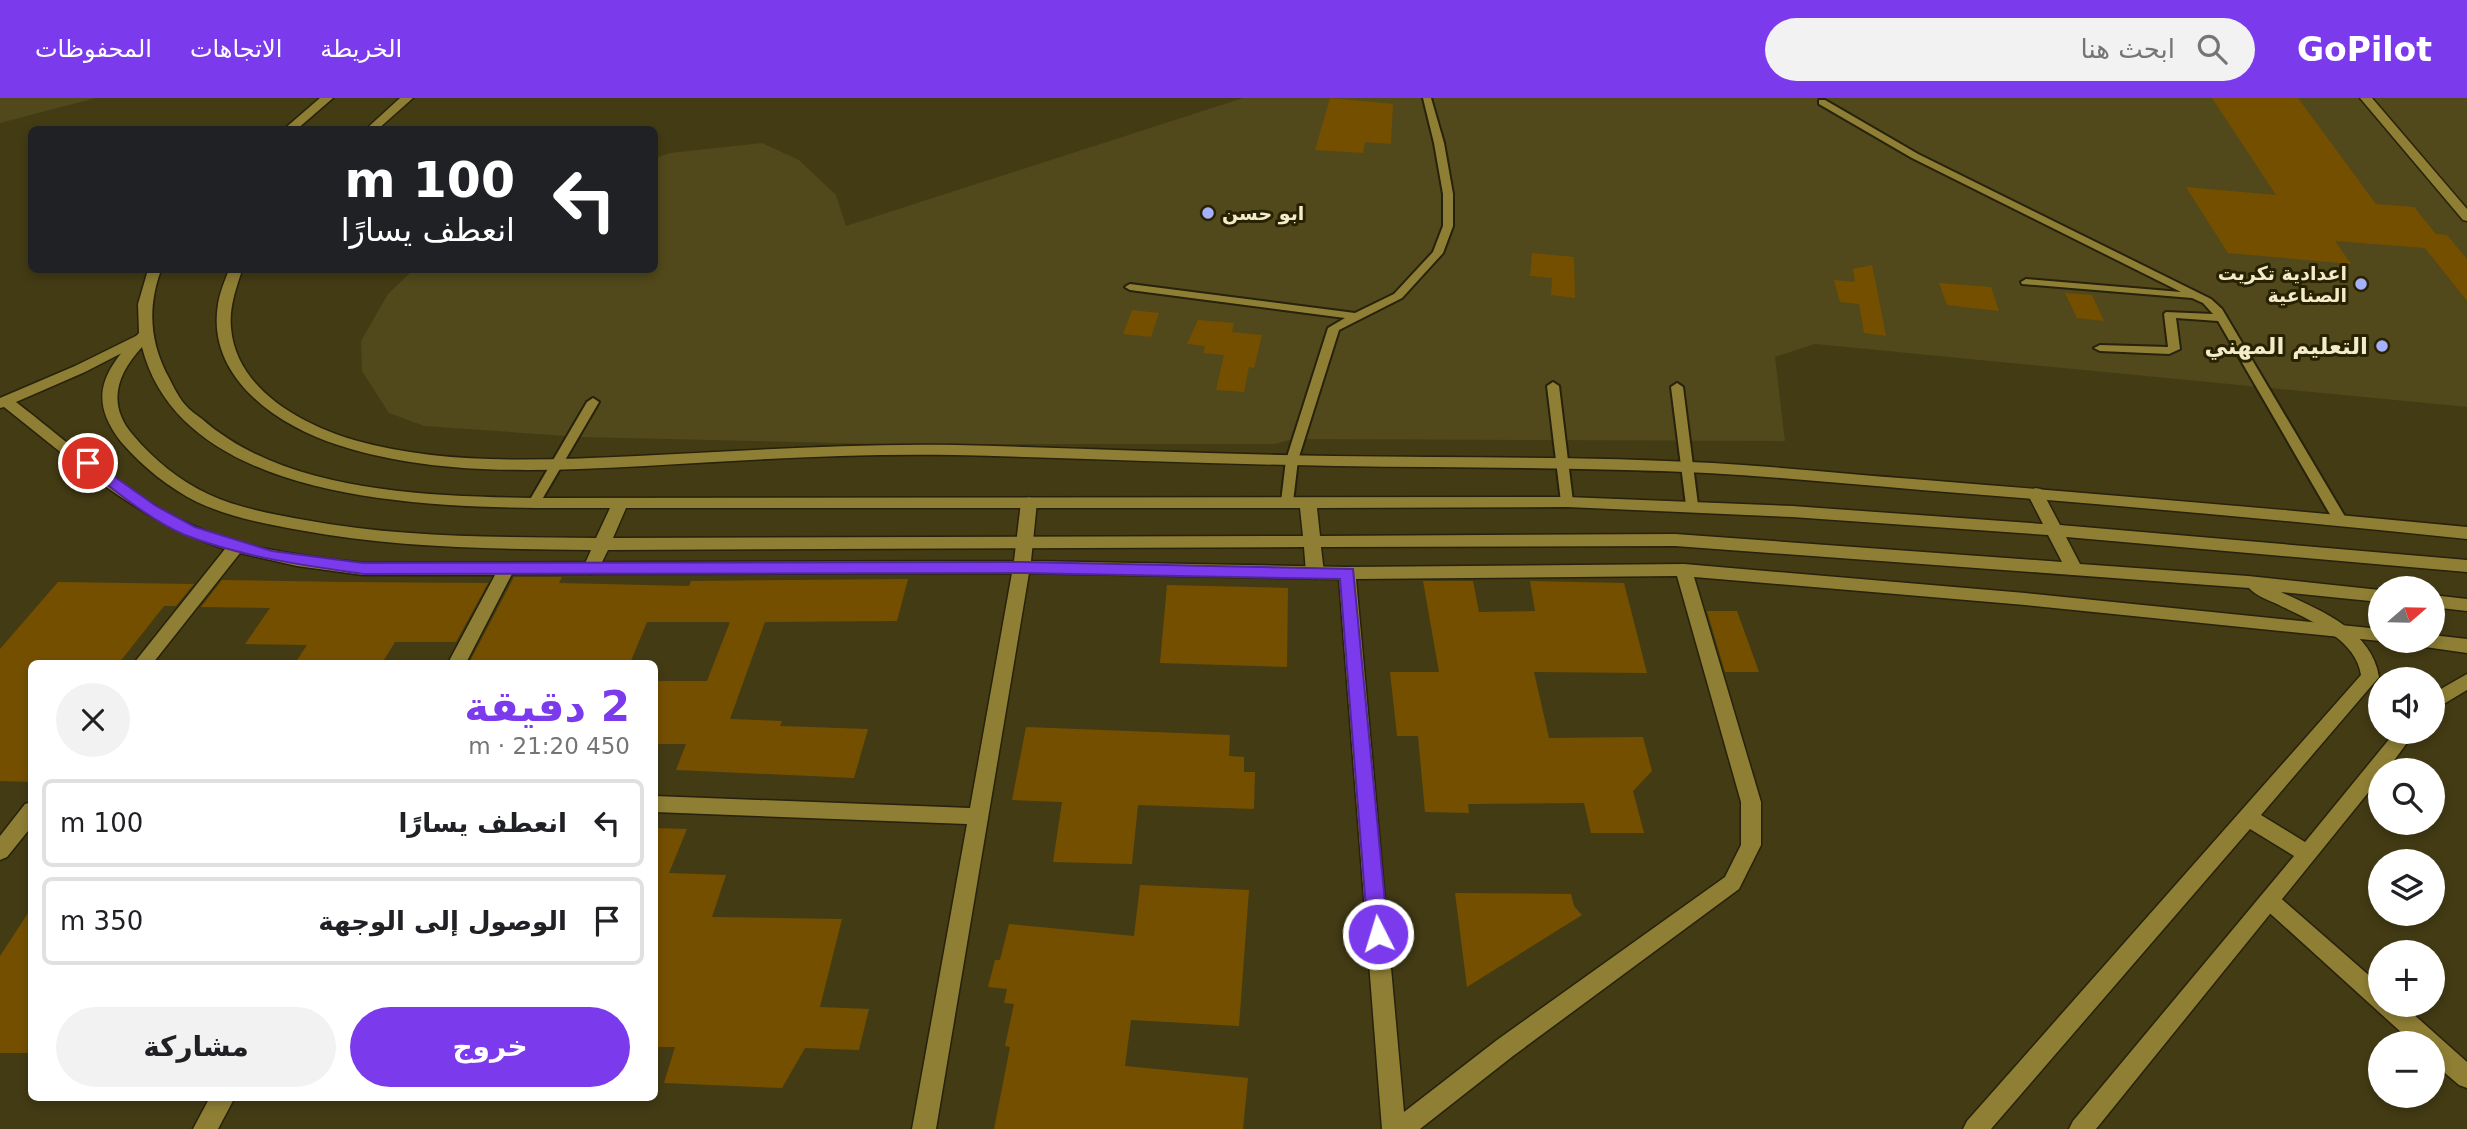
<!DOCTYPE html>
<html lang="ar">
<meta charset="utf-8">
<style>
body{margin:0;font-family:"DejaVu Sans","Noto Naskh Arabic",sans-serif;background:#f2f2f2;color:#202124;direction:rtl;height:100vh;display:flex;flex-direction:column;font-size:26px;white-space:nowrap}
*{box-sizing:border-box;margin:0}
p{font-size:23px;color:#757577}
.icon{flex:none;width:38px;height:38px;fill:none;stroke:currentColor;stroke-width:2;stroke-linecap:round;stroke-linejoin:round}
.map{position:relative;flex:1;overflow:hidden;direction:ltr}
.drawer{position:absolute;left:28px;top:562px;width:630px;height:441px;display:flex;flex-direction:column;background:#fff;border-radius:10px;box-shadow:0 4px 10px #0003;direction:rtl}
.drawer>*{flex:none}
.banner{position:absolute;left:28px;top:28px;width:630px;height:147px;border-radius:10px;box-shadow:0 4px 10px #0003;direction:rtl;background:#202124;color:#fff;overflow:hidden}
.needle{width:46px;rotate:70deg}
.tools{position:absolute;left:2368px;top:478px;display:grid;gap:14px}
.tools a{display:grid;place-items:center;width:77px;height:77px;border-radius:50%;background:#fff;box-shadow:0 4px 10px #0003;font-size:35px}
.pin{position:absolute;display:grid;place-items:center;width:60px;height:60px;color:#fff;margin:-30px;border:4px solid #fff;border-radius:50%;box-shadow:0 2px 7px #0007}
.me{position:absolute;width:77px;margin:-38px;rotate:355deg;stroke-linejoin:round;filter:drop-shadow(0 0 5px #0008)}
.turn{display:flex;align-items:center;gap:24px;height:147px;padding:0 28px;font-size:32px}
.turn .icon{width:91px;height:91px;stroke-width:2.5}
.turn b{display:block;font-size:49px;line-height:60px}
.round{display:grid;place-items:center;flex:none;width:74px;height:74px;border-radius:37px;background:#f2f2f2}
.headline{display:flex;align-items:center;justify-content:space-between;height:119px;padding:0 28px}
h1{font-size:42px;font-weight:600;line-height:52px;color:#7c3aed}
.action{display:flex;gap:14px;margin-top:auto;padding:14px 28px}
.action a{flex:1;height:80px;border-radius:42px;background:#7c3aed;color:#fff;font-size:28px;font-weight:600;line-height:80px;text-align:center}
.action a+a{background:#f2f2f2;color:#202124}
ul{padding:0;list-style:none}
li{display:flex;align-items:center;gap:21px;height:88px;margin:0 14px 10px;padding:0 14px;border:4px solid #e0e0e0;border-radius:10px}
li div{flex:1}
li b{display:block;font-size:26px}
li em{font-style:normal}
header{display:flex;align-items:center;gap:42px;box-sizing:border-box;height:98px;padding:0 35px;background:#7c3aed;color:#fff}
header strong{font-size:33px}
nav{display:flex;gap:38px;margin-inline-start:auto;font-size:24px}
.search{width:490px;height:63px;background:#f2f2f2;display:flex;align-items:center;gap:18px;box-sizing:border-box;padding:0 24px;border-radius:38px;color:#757577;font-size:26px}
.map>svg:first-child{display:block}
.built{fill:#51481b}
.building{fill:#754f00}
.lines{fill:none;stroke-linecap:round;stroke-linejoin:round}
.lane-casing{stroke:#27220b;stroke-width:4}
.street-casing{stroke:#27220b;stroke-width:3}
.secondary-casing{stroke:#27220b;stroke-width:3}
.lane{fill:#8f7f35;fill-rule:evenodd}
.street{fill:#8f7f35;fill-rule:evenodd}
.secondary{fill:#8f7f35;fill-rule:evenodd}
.route{fill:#7c3aed;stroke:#51269a;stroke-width:2}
.poi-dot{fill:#a6b1fc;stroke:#282203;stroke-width:2.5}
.labels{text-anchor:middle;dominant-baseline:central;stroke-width:6;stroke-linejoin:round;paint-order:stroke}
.far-poi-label{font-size:19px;font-weight:bold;fill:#f4ecc8;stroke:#282203;text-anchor:start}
.poi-label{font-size:23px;font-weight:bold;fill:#f4ecc8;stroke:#282203;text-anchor:end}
</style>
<header>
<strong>GoPilot</strong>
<div class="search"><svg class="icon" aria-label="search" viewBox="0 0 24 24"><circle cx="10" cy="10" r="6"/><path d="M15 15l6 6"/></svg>ابحث هنا</div>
<nav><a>الخريطة</a><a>الاتجاهات</a><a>المحفوظات</a></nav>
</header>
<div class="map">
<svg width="2467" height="1031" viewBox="0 0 2467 1031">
<rect width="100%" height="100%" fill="#433b14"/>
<path class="built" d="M 0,0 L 96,0 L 0,25 Z
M 1243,0 L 2467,0 L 2467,309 L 1815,246 L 1775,259 L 1785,343 L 1293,341 L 1275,346 L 882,346 L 580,339 L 424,328 L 389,315 L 362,273 L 361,243 L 388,196 L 413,172 L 654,172 L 655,60 L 670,55 L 762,45 L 799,62 L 836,97 L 846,128 Z"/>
<path class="building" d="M 1330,0 L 1393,6 L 1391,46 L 1365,44 L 1363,55 L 1315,52 Z
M 2212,0 L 2298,0 L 2376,106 L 2414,109 L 2436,136 L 2447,137 L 2467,161 L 2467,203 L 2425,150 L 2335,143 L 2351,166 L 2228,155 L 2186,89 L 2276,97 Z
M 1532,155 L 1574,159 L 1575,200 L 1551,197 L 1552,180 L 1530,178 Z
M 1872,167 L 1876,186 L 1886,238 L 1864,235 L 1859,206 L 1840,204 L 1834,182 L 1855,184 L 1853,171 Z
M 1939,185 L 1991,189 L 1999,213 L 1947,207 Z
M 2065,195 L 2092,197 L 2104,223 L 2077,220 Z
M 1132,212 L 1159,215 L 1151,239 L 1123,236 Z
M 1198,222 L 1234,225 L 1232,234 L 1262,237 L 1254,270 L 1249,269 L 1244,294 L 1216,292 L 1224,257 L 1203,255 L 1205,248 L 1187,246 Z
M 514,479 L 562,479 L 559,485 L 689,488 L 691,483 L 908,481 L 897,523 L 765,524 L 730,621 L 782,623 L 780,628 L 868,631 L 854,680 L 676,672 L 686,646 L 654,646 L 654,583 L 707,583 L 730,524 L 647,524 L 630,565 L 469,565 Z
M 222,482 L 344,484 L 488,485 L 456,544 L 395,544 L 382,565 L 295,565 L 307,547 L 245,546 L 270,510 L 201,509 Z
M 1423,483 L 1473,483 L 1479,514 L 1535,513 L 1530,483 L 1624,485 L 1647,575 L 1534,574 L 1549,640 L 1643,639 L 1652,673 L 1633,693 L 1644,735 L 1591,735 L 1584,705 L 1468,706 L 1469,715 L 1425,714 L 1418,638 L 1397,638 L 1390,574 L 1439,574 Z
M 58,484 L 194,486 L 176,508 L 164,508 L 119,565 L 32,565 L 32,684 L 0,683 L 0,551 Z
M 1167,487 L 1288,490 L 1287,569 L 1160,565 Z
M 1707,513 L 1737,513 L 1759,574 L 1725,574 Z
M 1026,629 L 1230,637 L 1229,658 L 1244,659 L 1244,674 L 1255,674 L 1254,711 L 1138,707 L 1132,766 L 1053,764 L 1062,704 L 1012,702 Z
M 654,730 L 687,731 L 669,775 L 726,777 L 712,819 L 842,821 L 820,909 L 869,911 L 859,952 L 805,950 L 782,990 L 664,985 L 675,949 L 654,949 Z
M 1140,787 L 1249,792 L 1239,928 L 1131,922 L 1125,968 L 1248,980 L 1243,1031 L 994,1031 L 1010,949 L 1005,948 L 1014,906 L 1004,905 L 1007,891 L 988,889 L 995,862 L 1000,862 L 1009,826 L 1134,838 Z
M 1455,795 L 1571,796 L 1574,808 L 1582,817 L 1467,889 Z
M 32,809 L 32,955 L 0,955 L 0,858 Z"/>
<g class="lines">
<g class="lane-casing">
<path id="lane" d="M 1423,0 L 1431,0 L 1444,45 L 1453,96 L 1453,128 L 1443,155 L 1402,200 L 1339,232 L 1298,362 L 1293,404 L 1292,407 L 1282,407 L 1281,404 L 1286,362 L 1328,230 L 1345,220 L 1130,192 L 1125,189 L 1130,186 L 1355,215 L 1394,196 L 1433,154 L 1443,128 L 1443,96 L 1434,45 Z
M 1819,2 L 1825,2 L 1918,56 L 2211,201 L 2222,211 L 2347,422 L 2345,425 L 2335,425 L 2218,223 L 2176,220 L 2180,251 L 2169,256 L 2100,253 L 2094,250 L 2100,247 L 2168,249 L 2164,216 L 2166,214 L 2213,216 L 2203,205 L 2192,200 L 2022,186 L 2021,184 L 2026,181 L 2181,194 L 1912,60 L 1819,6 Z
M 1553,284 L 1559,288 L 1573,404 L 1567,408 L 1561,404 L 1547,288 Z
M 1677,285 L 1683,289 L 1698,407 L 1692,411 L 1686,407 L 1671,289 Z
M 593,300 L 599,304 L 540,405 L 534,409 L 529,408 L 528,405 L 587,304 Z"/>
</g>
<g class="street-casing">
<path id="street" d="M 400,0 L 413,0 L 377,32 L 365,32 Z
M 2360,0 L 2372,0 L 2467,111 L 2467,123 L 2463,122 Z
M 229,172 L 242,172 C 236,191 229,209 231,230 C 236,291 301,326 354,342 C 445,368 544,362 637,358 C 743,353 849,345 956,347 C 1082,350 1208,356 1334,358 C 1460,360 1587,358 1713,365 C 1780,369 1846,376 1913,381 C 2098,396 2283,411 2467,429 L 2467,441 C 2285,422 2103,406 1921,392 C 1849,386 1778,379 1707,375 C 1583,369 1460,370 1337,368 C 1210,366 1083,360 955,357 C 852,355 749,362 645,368 C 544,373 436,379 338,347 C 276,327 206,279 218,206 C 220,194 225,182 229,172 Z
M 144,234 L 151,238 L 149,241 L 85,274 L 16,304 C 73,348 129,400 196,429 C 248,452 307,458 363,465 L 1014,463 L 1021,404 L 1029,399 L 1037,404 L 1031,463 L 1347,469 L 1684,466 L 2025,495 L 2380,531 L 2380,542 L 2383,542 L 2380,543 L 2025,507 L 1694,479 L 1761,704 L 1761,747 L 1739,791 L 1513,958 L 1420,1031 L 1382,1031 L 1339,481 L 1029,475 L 936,1031 L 912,1031 L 967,726 L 654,714 L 654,698 L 970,710 L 1012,475 L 512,476 L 466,565 L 448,565 L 495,477 L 363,477 L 297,468 L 240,455 L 153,565 L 134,565 L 225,451 C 139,424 74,364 4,309 L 0,310 L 0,300 L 75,268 ZM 1677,478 L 1741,704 L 1741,747 L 1725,779 L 1497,942 L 1404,1014 L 1356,481 Z
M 2432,537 L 2467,541 L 2467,555 L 2425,549 L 2416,542 L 2432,542 Z
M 32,704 L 32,728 L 7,759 L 0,762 L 0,738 L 25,706 Z
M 2270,794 L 2277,797 L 2380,887 L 2380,906 L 2402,906 L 2467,964 L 2467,990 L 2459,987 L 2432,964 L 2432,945 L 2413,945 L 2263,809 L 2259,803 L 2263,797 Z
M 210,999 L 235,999 L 218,1031 L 193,1031 Z"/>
</g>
<g class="secondary-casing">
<path id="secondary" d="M 320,0 L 333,0 L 296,32 L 283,32 Z
M 148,172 L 161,172 C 147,210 150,245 169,280 C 173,288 177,296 182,303 C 187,310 195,316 202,321 C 286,395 428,398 534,400 L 1567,399 L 1792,408 L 2043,426 L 2027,395 L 2035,390 L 2041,391 L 2060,427 L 2467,462 L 2467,474 L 2066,439 L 2080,466 L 2248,478 L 2380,492 L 2380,504 L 2281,494 C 2319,512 2372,532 2379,579 L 2261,717 L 2305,744 L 2395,634 L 2415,634 L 2387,672 L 2380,672 L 2380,680 L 2096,1031 L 2069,1031 L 2073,1023 L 2294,758 L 2250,731 L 1991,1031 L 1963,1031 L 1967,1023 L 2361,577 C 2356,540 2307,521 2277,506 C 2268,502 2256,498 2249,490 L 1675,448 L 1321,449 L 1324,475 L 1315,481 L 1306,475 L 1304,449 L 608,452 L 597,474 L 591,476 L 583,470 L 591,452 C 493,451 396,450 299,432 C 265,426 229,419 197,404 C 169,390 142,368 122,345 C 86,300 104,272 139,235 L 138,206 ZM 142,249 C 185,420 473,410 610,410 L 596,440 C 499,439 401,440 305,422 C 272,416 238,410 208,396 C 180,383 153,361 133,337 C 107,307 116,277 142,249 ZM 1567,409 L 1792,419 L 2048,437 L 2062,464 L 1675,436 L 1320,438 L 1317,410 ZM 626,410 L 1300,410 L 1303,438 L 613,440 Z
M 2432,497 L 2467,501 L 2467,513 L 2432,509 Z
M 2467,576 L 2467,592 L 2432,613 L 2432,596 Z"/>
</g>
<use href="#lane" class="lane"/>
<use href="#street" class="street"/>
<use href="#secondary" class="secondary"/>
</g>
<path class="route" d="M 88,360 L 156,408 L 195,429 L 272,453 L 363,465 L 1022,464 L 1353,471 L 1388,836 L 1385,843 L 1378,845 L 1371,843 L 1368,836 L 1340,481 L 1022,475 L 363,476 C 302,467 242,459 185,437 C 148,421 115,392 83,368 L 81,365 Z"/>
<g class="poi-dot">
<circle cx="1208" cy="115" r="7"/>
<circle cx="2361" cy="186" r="7"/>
<circle cx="2382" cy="248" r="7"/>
</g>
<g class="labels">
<g class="far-poi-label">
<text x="1222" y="115">ابو حسن</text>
<text x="2347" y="175" text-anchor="end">اعدادية تكريت<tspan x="2347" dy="22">الصناعية</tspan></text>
</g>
<g class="poi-label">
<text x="2368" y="248">التعليم المهني</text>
</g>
</g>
</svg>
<div class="tools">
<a><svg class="needle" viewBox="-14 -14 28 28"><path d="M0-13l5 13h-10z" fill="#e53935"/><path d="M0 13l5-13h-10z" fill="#757577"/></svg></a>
<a><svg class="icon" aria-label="sound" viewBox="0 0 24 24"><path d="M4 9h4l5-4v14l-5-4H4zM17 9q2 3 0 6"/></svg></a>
<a><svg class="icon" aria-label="search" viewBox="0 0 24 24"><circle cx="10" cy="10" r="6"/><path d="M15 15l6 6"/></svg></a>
<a><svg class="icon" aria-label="layers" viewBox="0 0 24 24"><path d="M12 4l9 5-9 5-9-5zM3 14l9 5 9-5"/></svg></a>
<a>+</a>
<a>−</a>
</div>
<div class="pin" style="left:88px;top:365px;background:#d93025"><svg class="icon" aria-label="arrive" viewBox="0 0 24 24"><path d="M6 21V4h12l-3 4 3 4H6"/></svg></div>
<svg class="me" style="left:1378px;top:836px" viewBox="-20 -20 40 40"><circle r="17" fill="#7c3aed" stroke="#fff" stroke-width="3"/><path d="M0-11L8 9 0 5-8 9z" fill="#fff"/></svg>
<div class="banner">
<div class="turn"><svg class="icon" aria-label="left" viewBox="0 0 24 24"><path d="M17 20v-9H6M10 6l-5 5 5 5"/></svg><div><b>100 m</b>انعطف يسارًا</div></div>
</div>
<section class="drawer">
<div class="headline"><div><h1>2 دقيقة</h1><p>450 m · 21:20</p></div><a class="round"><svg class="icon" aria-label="close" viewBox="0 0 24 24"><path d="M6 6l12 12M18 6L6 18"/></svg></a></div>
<ul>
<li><svg class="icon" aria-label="left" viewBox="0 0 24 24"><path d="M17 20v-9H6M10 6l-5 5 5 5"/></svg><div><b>انعطف يسارًا</b></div><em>100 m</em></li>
<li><svg class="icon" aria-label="arrive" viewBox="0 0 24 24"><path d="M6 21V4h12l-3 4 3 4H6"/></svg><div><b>الوصول إلى الوجهة</b></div><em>350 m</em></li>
</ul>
<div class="action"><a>خروج</a><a>مشاركة</a></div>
</section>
</div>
